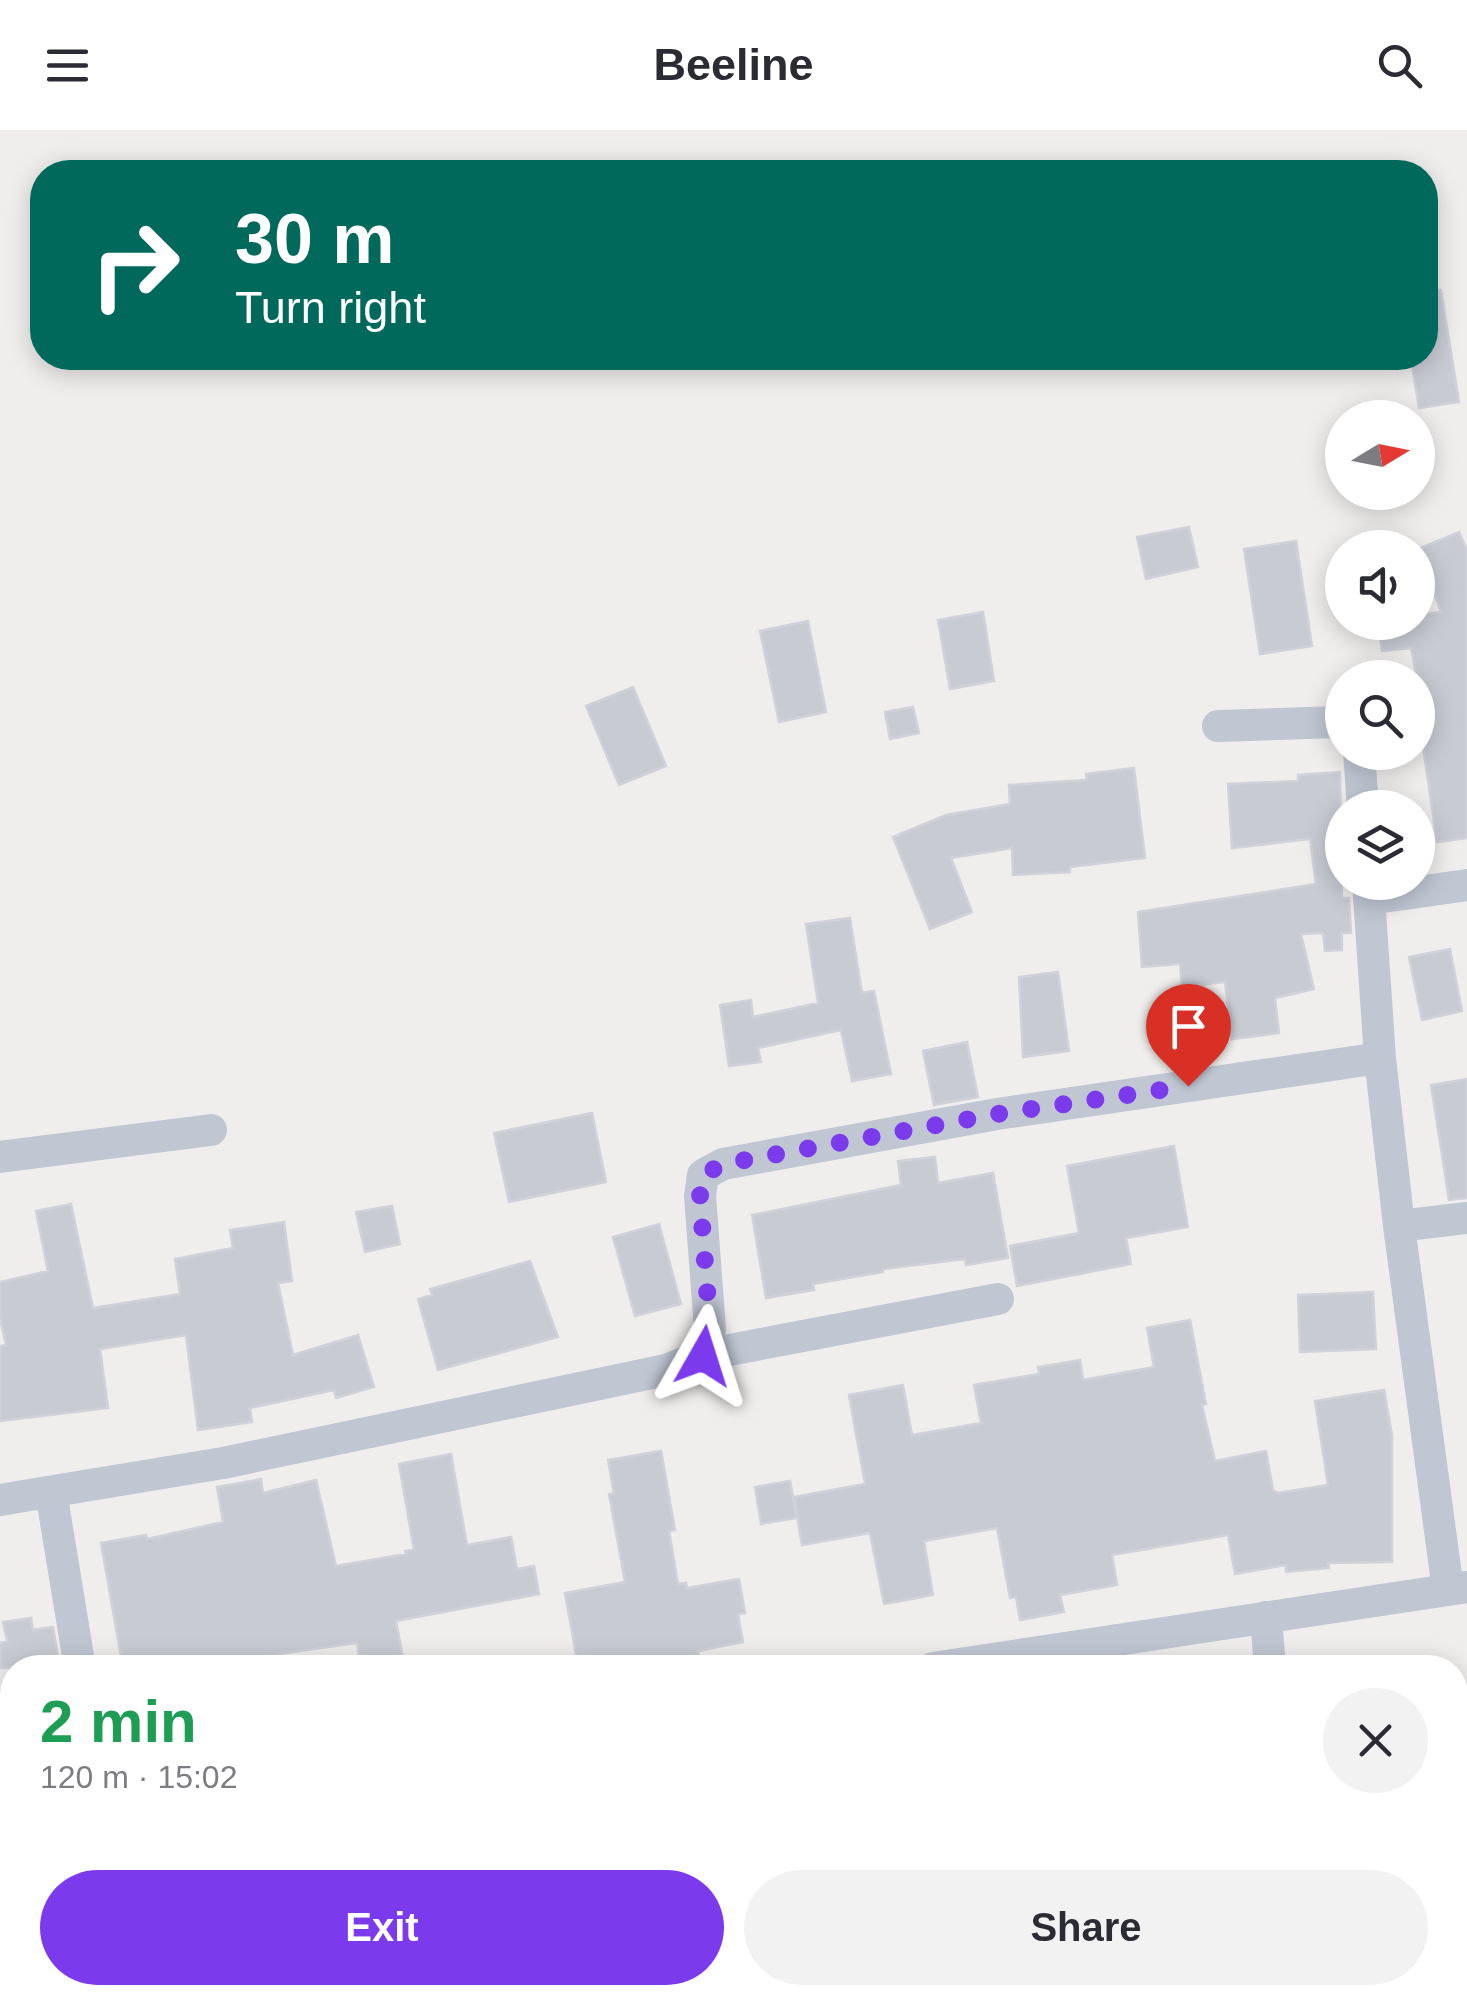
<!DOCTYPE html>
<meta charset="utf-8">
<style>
body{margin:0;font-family:Helvetica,sans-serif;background:#f2f2f3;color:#2b2b33;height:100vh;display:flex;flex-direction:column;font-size:38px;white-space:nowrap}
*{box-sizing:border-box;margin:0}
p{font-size:32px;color:#7c7c81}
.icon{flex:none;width:55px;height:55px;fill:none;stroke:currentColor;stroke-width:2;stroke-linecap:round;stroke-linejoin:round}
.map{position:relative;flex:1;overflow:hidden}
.details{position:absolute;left:0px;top:1525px;width:1468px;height:350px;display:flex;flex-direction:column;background:#fff;border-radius:40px 40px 0 0;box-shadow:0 5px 25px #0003}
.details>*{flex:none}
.banner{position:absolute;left:30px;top:30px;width:1408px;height:210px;border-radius:40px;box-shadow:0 5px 25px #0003;background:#00695c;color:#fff;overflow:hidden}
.needle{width:65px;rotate:80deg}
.tools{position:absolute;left:1325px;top:270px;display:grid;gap:20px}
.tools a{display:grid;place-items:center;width:110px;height:110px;border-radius:50%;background:#fff;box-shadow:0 5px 25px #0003;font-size:50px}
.pin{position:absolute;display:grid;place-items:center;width:85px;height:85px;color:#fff;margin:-102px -42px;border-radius:50% 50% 50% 0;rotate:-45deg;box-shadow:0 0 10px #0007}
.pin .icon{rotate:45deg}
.me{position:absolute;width:110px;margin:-55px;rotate:6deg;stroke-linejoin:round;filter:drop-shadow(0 0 8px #0008)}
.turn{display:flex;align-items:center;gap:35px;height:210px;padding:0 40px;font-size:45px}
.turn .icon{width:130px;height:130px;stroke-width:2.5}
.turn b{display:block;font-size:70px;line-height:85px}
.round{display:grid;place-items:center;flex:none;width:105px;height:105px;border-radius:52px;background:#f2f2f3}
.head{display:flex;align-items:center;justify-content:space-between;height:170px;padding:0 40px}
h1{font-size:60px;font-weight:700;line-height:75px;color:#1e9e55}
.primary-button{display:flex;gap:20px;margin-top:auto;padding:20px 40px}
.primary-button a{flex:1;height:115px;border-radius:60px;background:#7c3aed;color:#fff;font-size:40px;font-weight:700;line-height:115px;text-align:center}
.primary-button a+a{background:#f2f2f3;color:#2b2b33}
header{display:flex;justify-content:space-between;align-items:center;height:130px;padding:0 40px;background:#fff;font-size:45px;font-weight:700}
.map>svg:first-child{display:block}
.building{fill:#c9cbd3;stroke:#d1d2d9;stroke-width:2.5}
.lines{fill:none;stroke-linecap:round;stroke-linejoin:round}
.minor{stroke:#c0c7d3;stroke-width:32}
.route{stroke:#7c3aed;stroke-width:18;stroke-dasharray:0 32.4}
</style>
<header><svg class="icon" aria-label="menu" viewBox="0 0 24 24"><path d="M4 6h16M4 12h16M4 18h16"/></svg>Beeline<svg class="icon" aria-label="search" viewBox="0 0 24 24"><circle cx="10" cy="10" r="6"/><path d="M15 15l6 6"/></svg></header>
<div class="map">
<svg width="1467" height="1875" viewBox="0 0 1467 1875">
<rect width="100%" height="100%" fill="#f0eeed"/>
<path class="building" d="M 1441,160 L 1459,272 L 1419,278 L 1411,228 L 1425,228 L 1425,161 Z
M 1189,397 L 1198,437 L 1146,449 L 1137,407 Z
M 1459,402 L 1467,420 L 1467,708 L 1437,712 L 1422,610 L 1429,609 L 1411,518 L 1382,521 L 1378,492 L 1418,492 L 1418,485 L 1441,482 L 1418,419 Z
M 1296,411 L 1312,516 L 1260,524 L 1244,419 Z
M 983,482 L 994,551 L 950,559 L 938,490 Z
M 808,491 L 826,582 L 779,592 L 760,501 Z
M 633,557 L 666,636 L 619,655 L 586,576 Z
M 913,577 L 919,603 L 890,609 L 885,582 Z
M 1134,638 L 1145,728 L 1070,737 L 1070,742 L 1013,745 L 1012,718 L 951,728 L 972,782 L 930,799 L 893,707 L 946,685 L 1010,674 L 1009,655 L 1087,650 L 1086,644 Z
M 1340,642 L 1342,768 L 1349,768 L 1351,803 L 1342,803 L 1342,820 L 1325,821 L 1323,803 L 1301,804 L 1314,859 L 1275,868 L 1279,903 L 1232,909 L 1225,852 L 1182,857 L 1180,834 L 1142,837 L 1138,782 L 1316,754 L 1310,709 L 1232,718 L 1228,654 L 1298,651 L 1298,645 Z
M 850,788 L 862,863 L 874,861 L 891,944 L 852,951 L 841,900 L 758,918 L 761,932 L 729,936 L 720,875 L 751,870 L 753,887 L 818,873 L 806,794 Z
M 1450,819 L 1462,881 L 1422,890 L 1409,827 Z
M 1058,842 L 1069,921 L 1023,927 L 1019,847 Z
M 967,912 L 978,967 L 934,975 L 923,921 Z
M 1467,949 L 1467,1068 L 1449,1070 L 1431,955 Z
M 592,983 L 606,1052 L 509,1072 L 494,1003 Z
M 1174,1016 L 1188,1097 L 1126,1108 L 1131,1134 L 1017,1156 L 1010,1116 L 1079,1103 L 1067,1036 Z
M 935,1027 L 938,1053 L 993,1043 L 1008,1128 L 966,1135 L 965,1129 L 883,1139 L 883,1142 L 813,1154 L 814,1160 L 766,1168 L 752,1085 L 901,1055 L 898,1031 Z
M 71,1074 L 93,1178 L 180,1164 L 175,1129 L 233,1118 L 230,1100 L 284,1092 L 292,1151 L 278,1153 L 293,1225 L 358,1205 L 374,1257 L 336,1268 L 334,1260 L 250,1278 L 252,1292 L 198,1300 L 186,1205 L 100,1219 L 108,1278 L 0,1291 L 0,1216 L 6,1215 L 0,1188 L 0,1152 L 48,1141 L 36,1081 Z
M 392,1076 L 400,1114 L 365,1122 L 356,1082 Z
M 659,1094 L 681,1174 L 635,1186 L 613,1107 Z
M 530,1131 L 558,1207 L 438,1240 L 418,1169 L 432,1165 L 430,1159 Z
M 1373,1162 L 1376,1219 L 1300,1222 L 1298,1165 Z
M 1190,1190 L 1206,1274 L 1202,1275 L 1215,1331 L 1266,1321 L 1273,1360 L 1278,1363 L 1328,1355 L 1315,1271 L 1384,1260 L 1392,1305 L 1392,1432 L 1328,1433 L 1329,1438 L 1286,1442 L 1286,1435 L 1235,1444 L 1228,1405 L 1112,1425 L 1117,1455 L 1060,1465 L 1064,1482 L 1020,1490 L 1016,1467 L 1010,1468 L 997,1398 L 924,1411 L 933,1465 L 884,1474 L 870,1403 L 802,1415 L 794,1367 L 865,1354 L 849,1265 L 903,1255 L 912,1305 L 981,1293 L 974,1255 L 1039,1244 L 1038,1237 L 1080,1230 L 1083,1250 L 1154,1237 L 1147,1198 Z
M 661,1321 L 675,1400 L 669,1401 L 678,1454 L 686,1453 L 687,1458 L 739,1449 L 745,1483 L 738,1484 L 743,1512 L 698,1521 L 701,1538 L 584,1538 L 584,1529 L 577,1530 L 565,1463 L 625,1452 L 609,1364 L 614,1363 L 608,1330 Z
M 451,1324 L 467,1415 L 511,1407 L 517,1439 L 534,1436 L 539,1464 L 396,1491 L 405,1538 L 361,1538 L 357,1513 L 278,1524 L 280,1538 L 123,1538 L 101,1413 L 146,1405 L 147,1409 L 223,1392 L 217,1357 L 261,1349 L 263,1363 L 316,1350 L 336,1436 L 406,1424 L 405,1421 L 414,1420 L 399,1334 Z
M 790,1351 L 797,1388 L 761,1394 L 755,1357 Z
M 31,1488 L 33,1500 L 53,1497 L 60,1538 L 0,1538 L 0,1513 L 7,1511 L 3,1492 Z"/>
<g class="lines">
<path class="minor" d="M 1218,596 L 1338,592 L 1342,595
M 1359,622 L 1363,678
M 1368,752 L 1380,928 L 1399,1096 L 1448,1460
M 1369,769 L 1467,755
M 0,1027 L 211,1000
M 1399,1096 L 1467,1088
M 703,1225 L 710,1199 L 700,1066 L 703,1045 L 723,1034 L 997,984 L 1380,928
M 51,1362 L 80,1538
M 0,1370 L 223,1333 L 666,1240 L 703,1225 L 998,1169
M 1266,1487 L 1270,1538
M 933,1538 L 1467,1457
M 0,1699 L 12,1696
M 144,1862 L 147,1875
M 949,1875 L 1143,1862"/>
</g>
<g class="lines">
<path class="route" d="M 703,1226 L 710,1199 L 700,1066 L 703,1045 L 723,1034 L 997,984 L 1188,956"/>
</g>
</svg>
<div class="tools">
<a><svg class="needle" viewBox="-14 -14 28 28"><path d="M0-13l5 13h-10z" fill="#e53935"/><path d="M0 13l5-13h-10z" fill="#7c7c81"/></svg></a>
<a><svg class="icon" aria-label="sound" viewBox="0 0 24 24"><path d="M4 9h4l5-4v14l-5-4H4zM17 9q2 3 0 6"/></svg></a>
<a><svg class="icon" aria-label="search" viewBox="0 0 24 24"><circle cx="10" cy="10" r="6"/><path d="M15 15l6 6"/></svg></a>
<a><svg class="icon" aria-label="layers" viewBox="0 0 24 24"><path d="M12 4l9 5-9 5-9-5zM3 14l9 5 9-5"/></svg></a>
</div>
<div class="pin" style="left:1188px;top:956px;background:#d93025"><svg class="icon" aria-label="arrive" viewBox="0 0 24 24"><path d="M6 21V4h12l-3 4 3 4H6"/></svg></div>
<svg class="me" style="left:703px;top:1226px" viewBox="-20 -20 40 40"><path d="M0-17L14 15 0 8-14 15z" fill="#7c3aed" stroke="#fff" stroke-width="4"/></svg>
<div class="banner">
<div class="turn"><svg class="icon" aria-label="right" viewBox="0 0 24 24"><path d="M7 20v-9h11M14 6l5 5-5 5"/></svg><div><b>30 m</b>Turn right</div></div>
</div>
<section class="details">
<div class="head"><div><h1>2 min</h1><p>120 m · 15:02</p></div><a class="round"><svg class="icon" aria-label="close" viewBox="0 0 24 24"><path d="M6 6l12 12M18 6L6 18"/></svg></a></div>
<div class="primary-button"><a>Exit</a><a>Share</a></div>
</section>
</div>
